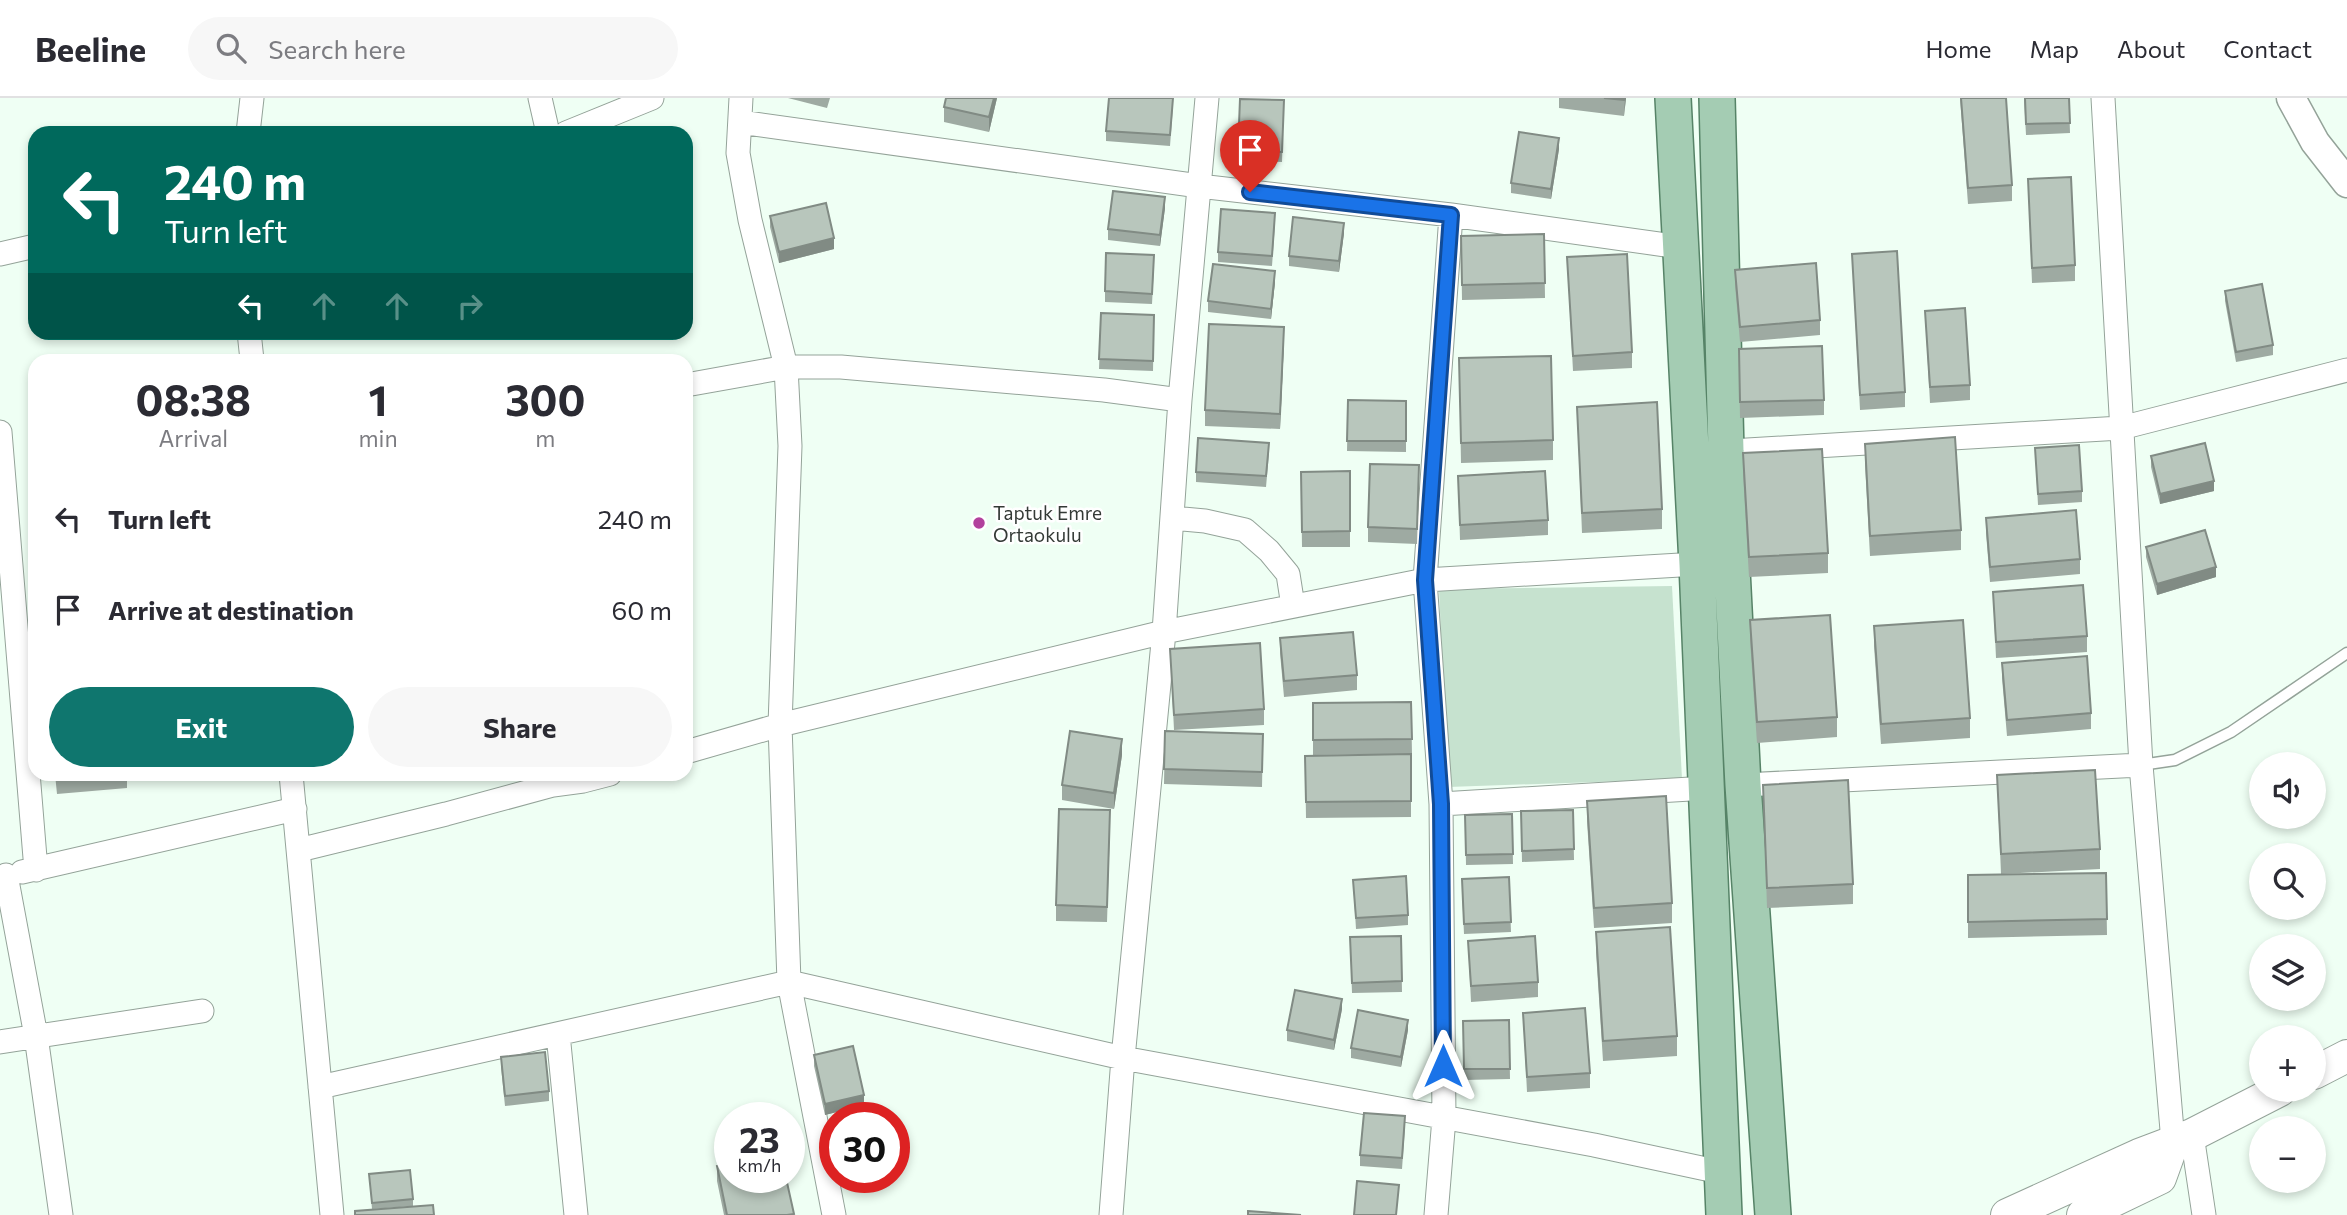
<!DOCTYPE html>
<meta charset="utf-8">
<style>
body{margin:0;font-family:Commissioner,sans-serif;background:#f7f7f7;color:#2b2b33;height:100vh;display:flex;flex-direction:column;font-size:26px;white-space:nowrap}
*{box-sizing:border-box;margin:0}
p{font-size:23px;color:#7c7c81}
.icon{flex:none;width:38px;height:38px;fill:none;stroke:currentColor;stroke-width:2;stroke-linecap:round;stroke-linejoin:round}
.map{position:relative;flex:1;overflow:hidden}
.sheet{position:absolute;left:28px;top:256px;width:665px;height:427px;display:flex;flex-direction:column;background:#fff;border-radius:21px;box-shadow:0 4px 10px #0003}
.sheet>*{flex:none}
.hud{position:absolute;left:28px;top:28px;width:665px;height:214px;border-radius:21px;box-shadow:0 4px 10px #0003;background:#00695c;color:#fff;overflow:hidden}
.buttons{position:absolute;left:2249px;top:654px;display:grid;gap:14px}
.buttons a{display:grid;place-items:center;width:77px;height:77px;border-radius:50%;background:#fff;box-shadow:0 4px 10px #0003;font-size:35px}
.speed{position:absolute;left:714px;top:1004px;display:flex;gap:14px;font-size:35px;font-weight:700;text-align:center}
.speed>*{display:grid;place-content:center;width:91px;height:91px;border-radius:50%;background:#fff;box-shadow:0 4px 10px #0003;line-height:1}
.speed small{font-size:18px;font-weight:400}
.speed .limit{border:10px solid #d22;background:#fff;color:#111}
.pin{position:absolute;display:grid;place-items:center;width:60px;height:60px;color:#fff;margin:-72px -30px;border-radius:50% 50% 50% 0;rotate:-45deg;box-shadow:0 0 7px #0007}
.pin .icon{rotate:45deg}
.me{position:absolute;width:77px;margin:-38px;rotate:0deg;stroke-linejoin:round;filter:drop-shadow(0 0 5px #0008)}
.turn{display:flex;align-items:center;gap:24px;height:147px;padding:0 21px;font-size:32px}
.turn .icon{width:91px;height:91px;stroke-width:2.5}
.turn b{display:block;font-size:49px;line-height:60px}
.lanes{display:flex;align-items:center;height:66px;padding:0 21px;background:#0003;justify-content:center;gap:35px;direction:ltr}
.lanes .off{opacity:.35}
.eta{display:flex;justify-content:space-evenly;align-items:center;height:119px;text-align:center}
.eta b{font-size:42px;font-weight:700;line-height:49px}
.button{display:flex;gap:14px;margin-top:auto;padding:14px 21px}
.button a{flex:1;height:80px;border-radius:42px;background:#0f766e;color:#fff;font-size:28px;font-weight:700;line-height:80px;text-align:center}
.button a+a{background:#f7f7f7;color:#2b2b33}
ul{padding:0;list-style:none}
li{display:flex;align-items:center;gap:21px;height:91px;padding:0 21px}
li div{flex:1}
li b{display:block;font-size:26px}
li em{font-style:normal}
header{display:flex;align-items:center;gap:42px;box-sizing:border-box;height:98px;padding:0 35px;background:#fff;border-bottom:2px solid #e1e1e2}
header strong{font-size:33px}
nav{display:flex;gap:38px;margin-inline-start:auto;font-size:24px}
.search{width:490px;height:63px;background:#f7f7f7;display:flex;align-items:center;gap:18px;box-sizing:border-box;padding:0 24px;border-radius:38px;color:#7c7c81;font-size:26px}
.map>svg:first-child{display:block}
.green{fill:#c6e2cf}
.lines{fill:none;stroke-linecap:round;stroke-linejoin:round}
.service-casing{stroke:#94a399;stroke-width:13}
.minor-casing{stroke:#94a399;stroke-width:25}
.tertiary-casing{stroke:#94a399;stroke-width:31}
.secondary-casing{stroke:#94a399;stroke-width:34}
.primary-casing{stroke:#568367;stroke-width:38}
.service{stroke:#fff;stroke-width:10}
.minor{stroke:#fff;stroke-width:23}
.tertiary{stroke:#fff;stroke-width:28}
.secondary{stroke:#fff;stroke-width:32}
.primary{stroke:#a4ccb3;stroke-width:35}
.wall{fill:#9eaaa2}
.shaded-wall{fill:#818b84}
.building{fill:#b8c6bc;stroke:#818b84;stroke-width:2}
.route-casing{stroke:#114b97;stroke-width:18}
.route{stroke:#1a73e8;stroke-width:12}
.poi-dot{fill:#b2419d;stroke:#fff;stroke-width:2.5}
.labels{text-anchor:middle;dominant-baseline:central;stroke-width:5;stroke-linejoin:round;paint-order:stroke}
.poi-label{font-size:19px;fill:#343a36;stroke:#fff;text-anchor:start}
</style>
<header>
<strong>Beeline</strong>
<div class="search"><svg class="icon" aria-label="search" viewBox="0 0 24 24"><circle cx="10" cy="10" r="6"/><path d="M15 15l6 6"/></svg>Search here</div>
<nav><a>Home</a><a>Map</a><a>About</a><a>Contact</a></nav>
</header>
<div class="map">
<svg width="2347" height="1117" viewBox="0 0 2347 1117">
<rect width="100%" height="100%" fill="#effff4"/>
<path class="green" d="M 1672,488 L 1682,681 L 1448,689 L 1439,491 Z"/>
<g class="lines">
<g class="service-casing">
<path id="service" d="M 2141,667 L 2175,662 L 2231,634 L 2347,555"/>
</g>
<g class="minor-casing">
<path id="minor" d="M 540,0 L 548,35
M 741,0 L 738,55 L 750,122 L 786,269 L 790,348 L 780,627 L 789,884 L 834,1117
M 2103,0 L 2141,667 L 2173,1044
M 740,24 L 1199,88 L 1451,117 L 1680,149
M 248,35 L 252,0
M 566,35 L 652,0
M 0,156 L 35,148
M 249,234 L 252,262
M 686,287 L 786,269 L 841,269 L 1104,292 L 1180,302
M 0,334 L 36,772
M 1714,354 L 2121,330 L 2347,272
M 1172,420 L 1205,423 L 1245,432 L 1269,453 L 1288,476 L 1293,508
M 686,654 L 780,627 L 1164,534 L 1425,482 L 1697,466
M 291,676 L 332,1117
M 1743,687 L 2141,667
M 1441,706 L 1707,690
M 299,752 L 446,716 L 553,687 L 583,683 L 610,676
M 22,774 L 295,711
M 6,777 L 36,938 L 61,1117
M 558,936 L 576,1117
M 0,944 L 202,913
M 320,989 L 789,884 L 1123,960 L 1594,1047 L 1720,1074
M 2192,1037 L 2204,1117
M 1111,1117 L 1123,960 L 1164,534 L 1180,302 L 1207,0
M 1436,1117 L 1444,1020 L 1441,706 L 1425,482 L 1451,117"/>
</g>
<g class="tertiary-casing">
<path id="tertiary" d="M 2291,0 L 2315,44 L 2347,85"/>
</g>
<g class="secondary-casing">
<path id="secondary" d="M 2314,975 L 2347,958
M 2007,1117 L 2139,1057 L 2192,1037 L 2280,992
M 2083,1117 L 2160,1080 L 2173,1044"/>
</g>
<g class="primary-casing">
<path id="primary" d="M 1673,0 L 1697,466 L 1724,1117
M 1717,0 L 1726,353 L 1743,687 L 1773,1117"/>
</g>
<use href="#service" class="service"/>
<use href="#minor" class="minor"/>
<use href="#tertiary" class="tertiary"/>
<use href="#secondary" class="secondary"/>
<use href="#primary" class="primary"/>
</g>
<path class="wall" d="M 788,0 L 830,0 L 827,10 Z
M 946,0 L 997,0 L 989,34 L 944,24 L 944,9 Z
M 1559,0 L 1626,0 L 1624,18 L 1559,10 Z
M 1960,0 L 2006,0 L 2012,87 L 2012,103 L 1968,106 Z
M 2024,0 L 2069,0 L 2070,35 L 2026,37 Z
M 1240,1 L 1284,2 L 1282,64 L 1238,62 Z
M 1173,8 L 1170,48 L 1106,43 L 1106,33 Z
M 1559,51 L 1551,101 L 1511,95 L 1511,85 Z
M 2028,81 L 2075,167 L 2075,183 L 2032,185 Z
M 1165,110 L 1160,148 L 1108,142 L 1108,131 Z
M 770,118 L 834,151 L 779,165 L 770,129 Z
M 1275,126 L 1272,168 L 1218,164 L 1218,154 Z
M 1344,135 L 1339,174 L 1289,168 L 1289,158 Z
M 1544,136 L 1545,200 L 1462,202 L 1461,138 Z
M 1852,156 L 1905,294 L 1905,309 L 1860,312 Z
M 1567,159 L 1632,254 L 1632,270 L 1573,273 Z
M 1154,168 L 1152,206 L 1105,204 L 1105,193 Z
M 1735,172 L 1820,222 L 1820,237 L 1740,244 L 1735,187 Z
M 1275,184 L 1271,221 L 1208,214 L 1208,203 Z
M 2225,193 L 2273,247 L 2273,257 L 2236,264 L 2225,203 Z
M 1925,213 L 1970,287 L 1970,302 L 1930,305 Z
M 1101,215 L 1154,217 L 1153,273 L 1099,271 Z
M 1284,244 L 1280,331 L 1205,328 L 1205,312 Z
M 1459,260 L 1553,342 L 1553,362 L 1461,365 Z
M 1739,266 L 1824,302 L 1824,317 L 1740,320 Z
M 1348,302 L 1406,303 L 1406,354 L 1347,353 Z
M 1577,309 L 1662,411 L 1662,431 L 1582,435 Z
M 1865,346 L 1961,432 L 1961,452 L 1870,458 L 1865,366 Z
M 2035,350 L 2082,393 L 2082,404 L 2038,407 Z
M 1269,355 L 1266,389 L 1196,384 L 1196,374 Z
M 1743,355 L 1828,455 L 1828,475 L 1749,479 L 1743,375 Z
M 2151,358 L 2214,393 L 2160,406 L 2151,369 Z
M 1350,373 L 1350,449 L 1302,449 L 1301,374 Z
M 1458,378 L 1548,422 L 1548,437 L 1460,442 Z
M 1419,383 L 1417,446 L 1368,444 L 1368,429 Z
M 1986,420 L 2080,461 L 2080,476 L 1990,484 L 1986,435 Z
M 2146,449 L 2216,479 L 2157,497 L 2146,459 Z
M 1993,494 L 2087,538 L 2087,554 L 1996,560 Z
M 1750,522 L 1837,619 L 1837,639 L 1757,645 L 1750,542 Z
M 1874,528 L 1970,620 L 1970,640 L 1881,646 L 1874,548 Z
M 1280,540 L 1357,577 L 1357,592 L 1284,599 L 1280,555 Z
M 1170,551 L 1264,611 L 1264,627 L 1174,632 Z
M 2002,565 L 2091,615 L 2091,631 L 2007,638 L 2002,580 Z
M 1411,604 L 1412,656 L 1313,657 L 1313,605 Z
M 1165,633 L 1263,636 L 1262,689 L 1164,686 Z
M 1411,656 L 1411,719 L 1306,720 L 1305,658 Z
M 1122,657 L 1114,711 L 1062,702 L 1062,687 Z
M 55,676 L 127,676 L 127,690 L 57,696 Z
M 1997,677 L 2100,751 L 2100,771 L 2001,776 L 2106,775 L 2107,837 L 1968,840 L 1968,777 L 2001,776 Z
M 1763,687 L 1853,786 L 1853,806 L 1767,810 Z
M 1587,703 L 1672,805 L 1672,825 L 1594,830 L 1587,723 Z
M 1573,712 L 1574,762 L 1522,764 L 1521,713 Z
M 1512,716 L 1513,766 L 1466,767 L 1465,717 Z
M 1110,728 L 1107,824 L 1056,823 L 1056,807 Z
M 1509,779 L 1511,834 L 1464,836 L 1462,792 Z
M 1353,782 L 1408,817 L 1408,827 L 1356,831 Z
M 1596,834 L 1677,938 L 1677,958 L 1603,963 L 1596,854 Z
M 1401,838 L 1402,894 L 1352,895 L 1350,839 Z
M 1468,843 L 1538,884 L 1538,899 L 1471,904 Z
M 1342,911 L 1334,952 L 1287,943 L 1287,932 Z
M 1523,915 L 1590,975 L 1590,990 L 1527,994 Z
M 1509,922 L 1510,981 L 1464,982 L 1463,923 Z
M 1408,932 L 1401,969 L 1351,960 L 1351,950 Z
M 814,957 L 864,1007 L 825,1017 L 814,968 Z
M 501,959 L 549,993 L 549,1003 L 505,1008 L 501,969 Z
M 1405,1029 L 1402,1071 L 1360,1068 L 1360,1057 Z
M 717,1068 L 794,1117 L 724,1117 L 717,1083 Z
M 369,1076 L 413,1101 L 413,1108 L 372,1111 Z"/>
<path class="shaded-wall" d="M 994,0 L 997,0 L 989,34 L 989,19 Z
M 1625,0 L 1626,0 L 1624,18 Z
M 1559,40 L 1559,51 L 1551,101 L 1551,91 Z
M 1165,99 L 1165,110 L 1160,148 L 1160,137 Z
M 1344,125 L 1344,135 L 1339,174 L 1339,163 Z
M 834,140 L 834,151 L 779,165 L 779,154 Z
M 1275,173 L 1275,184 L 1271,221 L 1271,211 Z
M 1284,229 L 1284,244 L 1280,331 L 1280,316 Z
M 2214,383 L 2214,393 L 2160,406 L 2160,396 Z
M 2216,469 L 2216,479 L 2157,497 L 2157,486 Z
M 1122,641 L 1122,657 L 1114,711 L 1114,695 Z
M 1342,901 L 1342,911 L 1334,952 L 1334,942 Z
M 1408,922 L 1408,932 L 1401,969 L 1401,959 Z
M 864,997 L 864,1007 L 825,1017 L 825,1006 Z"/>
<path class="building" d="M 946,0 L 994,0 L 989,19 L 944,9 Z
M 1109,0 L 1173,0 L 1170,37 L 1106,33 Z
M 1604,0 L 1625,0 L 1624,2 Z
M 1961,0 L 2006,0 L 2012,87 L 1968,90 Z
M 2025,0 L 2069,0 L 2070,25 L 2026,26 Z
M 1240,1 L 1284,2 L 1282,54 L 1238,52 Z
M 1519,34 L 1559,40 L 1551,91 L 1511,85 Z
M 2071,79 L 2075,167 L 2032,170 L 2028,81 Z
M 1113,93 L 1165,99 L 1160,137 L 1108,131 Z
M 826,105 L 834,140 L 779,154 L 770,118 Z
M 1221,111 L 1275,115 L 1272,158 L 1218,154 Z
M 1293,119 L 1344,125 L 1339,163 L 1289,158 Z
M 1544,136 L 1545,185 L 1462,187 L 1461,138 Z
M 1897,153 L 1905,294 L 1860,297 L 1852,156 Z
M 1106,155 L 1154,157 L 1152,196 L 1105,193 Z
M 1627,156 L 1632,254 L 1573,258 L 1567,159 Z
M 1816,165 L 1820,222 L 1740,229 L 1735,172 Z
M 1213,166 L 1275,173 L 1271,211 L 1208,203 Z
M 2262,186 L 2273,247 L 2236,254 L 2225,193 Z
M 1965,210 L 1970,287 L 1930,289 L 1925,213 Z
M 1101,215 L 1154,217 L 1153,263 L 1099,261 Z
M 1209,226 L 1284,229 L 1280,316 L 1205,312 Z
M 1822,248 L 1824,302 L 1740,304 L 1739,251 Z
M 1551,258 L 1553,342 L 1461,345 L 1459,260 Z
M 1348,302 L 1406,303 L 1406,343 L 1347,343 Z
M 1657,304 L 1662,411 L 1582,415 L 1577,309 Z
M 1955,339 L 1961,432 L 1870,438 L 1865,346 Z
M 1198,340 L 1269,345 L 1266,378 L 1196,374 Z
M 2205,345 L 2214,383 L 2160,396 L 2151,358 Z
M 2079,347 L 2082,393 L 2038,396 L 2035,350 Z
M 1822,351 L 1828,455 L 1749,459 L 1743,355 Z
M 1370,366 L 1419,367 L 1417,431 L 1368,429 Z
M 1350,373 L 1350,433 L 1302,434 L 1301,374 Z
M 1545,373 L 1548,422 L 1460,427 L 1458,378 Z
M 2076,412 L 2080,461 L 1990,469 L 1986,420 Z
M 2205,432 L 2216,469 L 2157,486 L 2146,449 Z
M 2083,487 L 2087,538 L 1996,544 L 1993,494 Z
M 1830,517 L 1837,619 L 1757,624 L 1750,522 Z
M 1963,522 L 1970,620 L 1881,626 L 1874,528 Z
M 1353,534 L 1357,577 L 1284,583 L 1280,540 Z
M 1260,545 L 1264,611 L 1174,617 L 1170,551 Z
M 2087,558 L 2091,615 L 2007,622 L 2002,565 Z
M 1411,604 L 1412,641 L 1313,642 L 1313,605 Z
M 1070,633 L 1122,641 L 1114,695 L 1062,687 Z
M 1165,633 L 1263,636 L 1262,674 L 1164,671 Z
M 1411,656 L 1411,703 L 1306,704 L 1305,658 Z
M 2095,672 L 2100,751 L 2001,756 L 1997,677 Z
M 56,676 L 113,676 L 57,680 Z
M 1848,682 L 1853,786 L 1767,790 L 1763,687 Z
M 1666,698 L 1672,805 L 1594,810 L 1587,703 Z
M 1059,711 L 1110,712 L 1107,809 L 1056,807 Z
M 1573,712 L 1574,751 L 1522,753 L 1521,713 Z
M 1512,716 L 1513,756 L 1466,757 L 1465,717 Z
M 2106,775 L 2107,821 L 1968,824 L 1968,777 Z
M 1406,778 L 1408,817 L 1356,820 L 1353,782 Z
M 1509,779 L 1511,824 L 1464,826 L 1462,781 Z
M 1670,829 L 1677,938 L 1603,943 L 1596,834 Z
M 1401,838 L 1402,883 L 1352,885 L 1350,839 Z
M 1535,838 L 1538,884 L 1471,888 L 1468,843 Z
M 1295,892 L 1342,901 L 1334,942 L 1287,932 Z
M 1585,910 L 1590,975 L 1527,979 L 1523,915 Z
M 1358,912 L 1408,922 L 1401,959 L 1351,950 Z
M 1509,922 L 1510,971 L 1464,971 L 1463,923 Z
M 853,948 L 864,997 L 825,1006 L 814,957 Z
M 545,954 L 549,993 L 505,998 L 501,959 Z
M 1364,1015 L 1405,1018 L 1402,1060 L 1360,1057 Z
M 730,1065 L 730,1080 L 786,1080 L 794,1116 L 787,1117 L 727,1117 L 717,1068 Z
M 410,1072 L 413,1101 L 372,1105 L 369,1076 Z
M 1357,1083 L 1399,1087 L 1396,1117 L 1354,1117 Z
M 433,1107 L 434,1117 L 355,1117 L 355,1113 Z
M 1248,1113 L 1301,1117 L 1248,1117 Z"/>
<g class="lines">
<g class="route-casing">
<path id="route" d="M 1250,94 L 1451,117 L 1425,482 L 1441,706 L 1443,968"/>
</g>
<use href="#route" class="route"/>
</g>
<circle class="poi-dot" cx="979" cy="425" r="7"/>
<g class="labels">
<g class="poi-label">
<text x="993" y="414">Taptuk Emre<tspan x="993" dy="22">Ortaokulu</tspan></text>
</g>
</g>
</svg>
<div class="buttons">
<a><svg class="icon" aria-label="sound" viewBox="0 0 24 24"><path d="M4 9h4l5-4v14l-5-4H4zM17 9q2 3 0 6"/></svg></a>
<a><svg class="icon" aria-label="search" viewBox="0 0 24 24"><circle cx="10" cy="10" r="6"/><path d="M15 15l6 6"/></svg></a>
<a><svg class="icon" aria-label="layers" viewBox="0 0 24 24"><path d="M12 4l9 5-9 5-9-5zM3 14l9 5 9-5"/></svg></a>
<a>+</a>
<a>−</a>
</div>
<div class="speed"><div>23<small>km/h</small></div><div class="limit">30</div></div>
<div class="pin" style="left:1250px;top:94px;background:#d93025"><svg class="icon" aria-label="arrive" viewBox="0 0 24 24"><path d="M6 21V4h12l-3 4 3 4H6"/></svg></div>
<svg class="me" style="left:1443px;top:968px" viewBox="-20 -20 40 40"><path d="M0-17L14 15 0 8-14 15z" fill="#1a73e8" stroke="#fff" stroke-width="4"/></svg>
<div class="hud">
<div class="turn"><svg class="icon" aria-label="left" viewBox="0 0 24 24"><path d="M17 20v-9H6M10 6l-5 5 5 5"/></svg><div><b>240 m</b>Turn left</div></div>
<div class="lanes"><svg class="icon" aria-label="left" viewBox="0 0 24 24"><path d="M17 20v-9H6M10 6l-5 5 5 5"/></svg><svg class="icon off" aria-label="ahead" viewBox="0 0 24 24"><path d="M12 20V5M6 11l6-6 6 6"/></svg><svg class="icon off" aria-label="ahead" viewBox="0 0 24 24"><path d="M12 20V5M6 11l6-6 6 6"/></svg><svg class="icon off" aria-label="right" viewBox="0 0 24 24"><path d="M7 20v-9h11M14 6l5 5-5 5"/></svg></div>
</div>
<section class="sheet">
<div class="eta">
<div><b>08:38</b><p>Arrival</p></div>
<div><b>1</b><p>min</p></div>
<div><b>300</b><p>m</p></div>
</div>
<ul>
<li><svg class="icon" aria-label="left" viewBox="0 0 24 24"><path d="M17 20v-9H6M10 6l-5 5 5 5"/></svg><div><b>Turn left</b></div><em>240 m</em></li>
<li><svg class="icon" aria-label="arrive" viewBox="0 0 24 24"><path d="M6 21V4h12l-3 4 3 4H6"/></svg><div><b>Arrive at destination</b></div><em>60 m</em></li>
</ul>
<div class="button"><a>Exit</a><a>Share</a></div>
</section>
</div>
